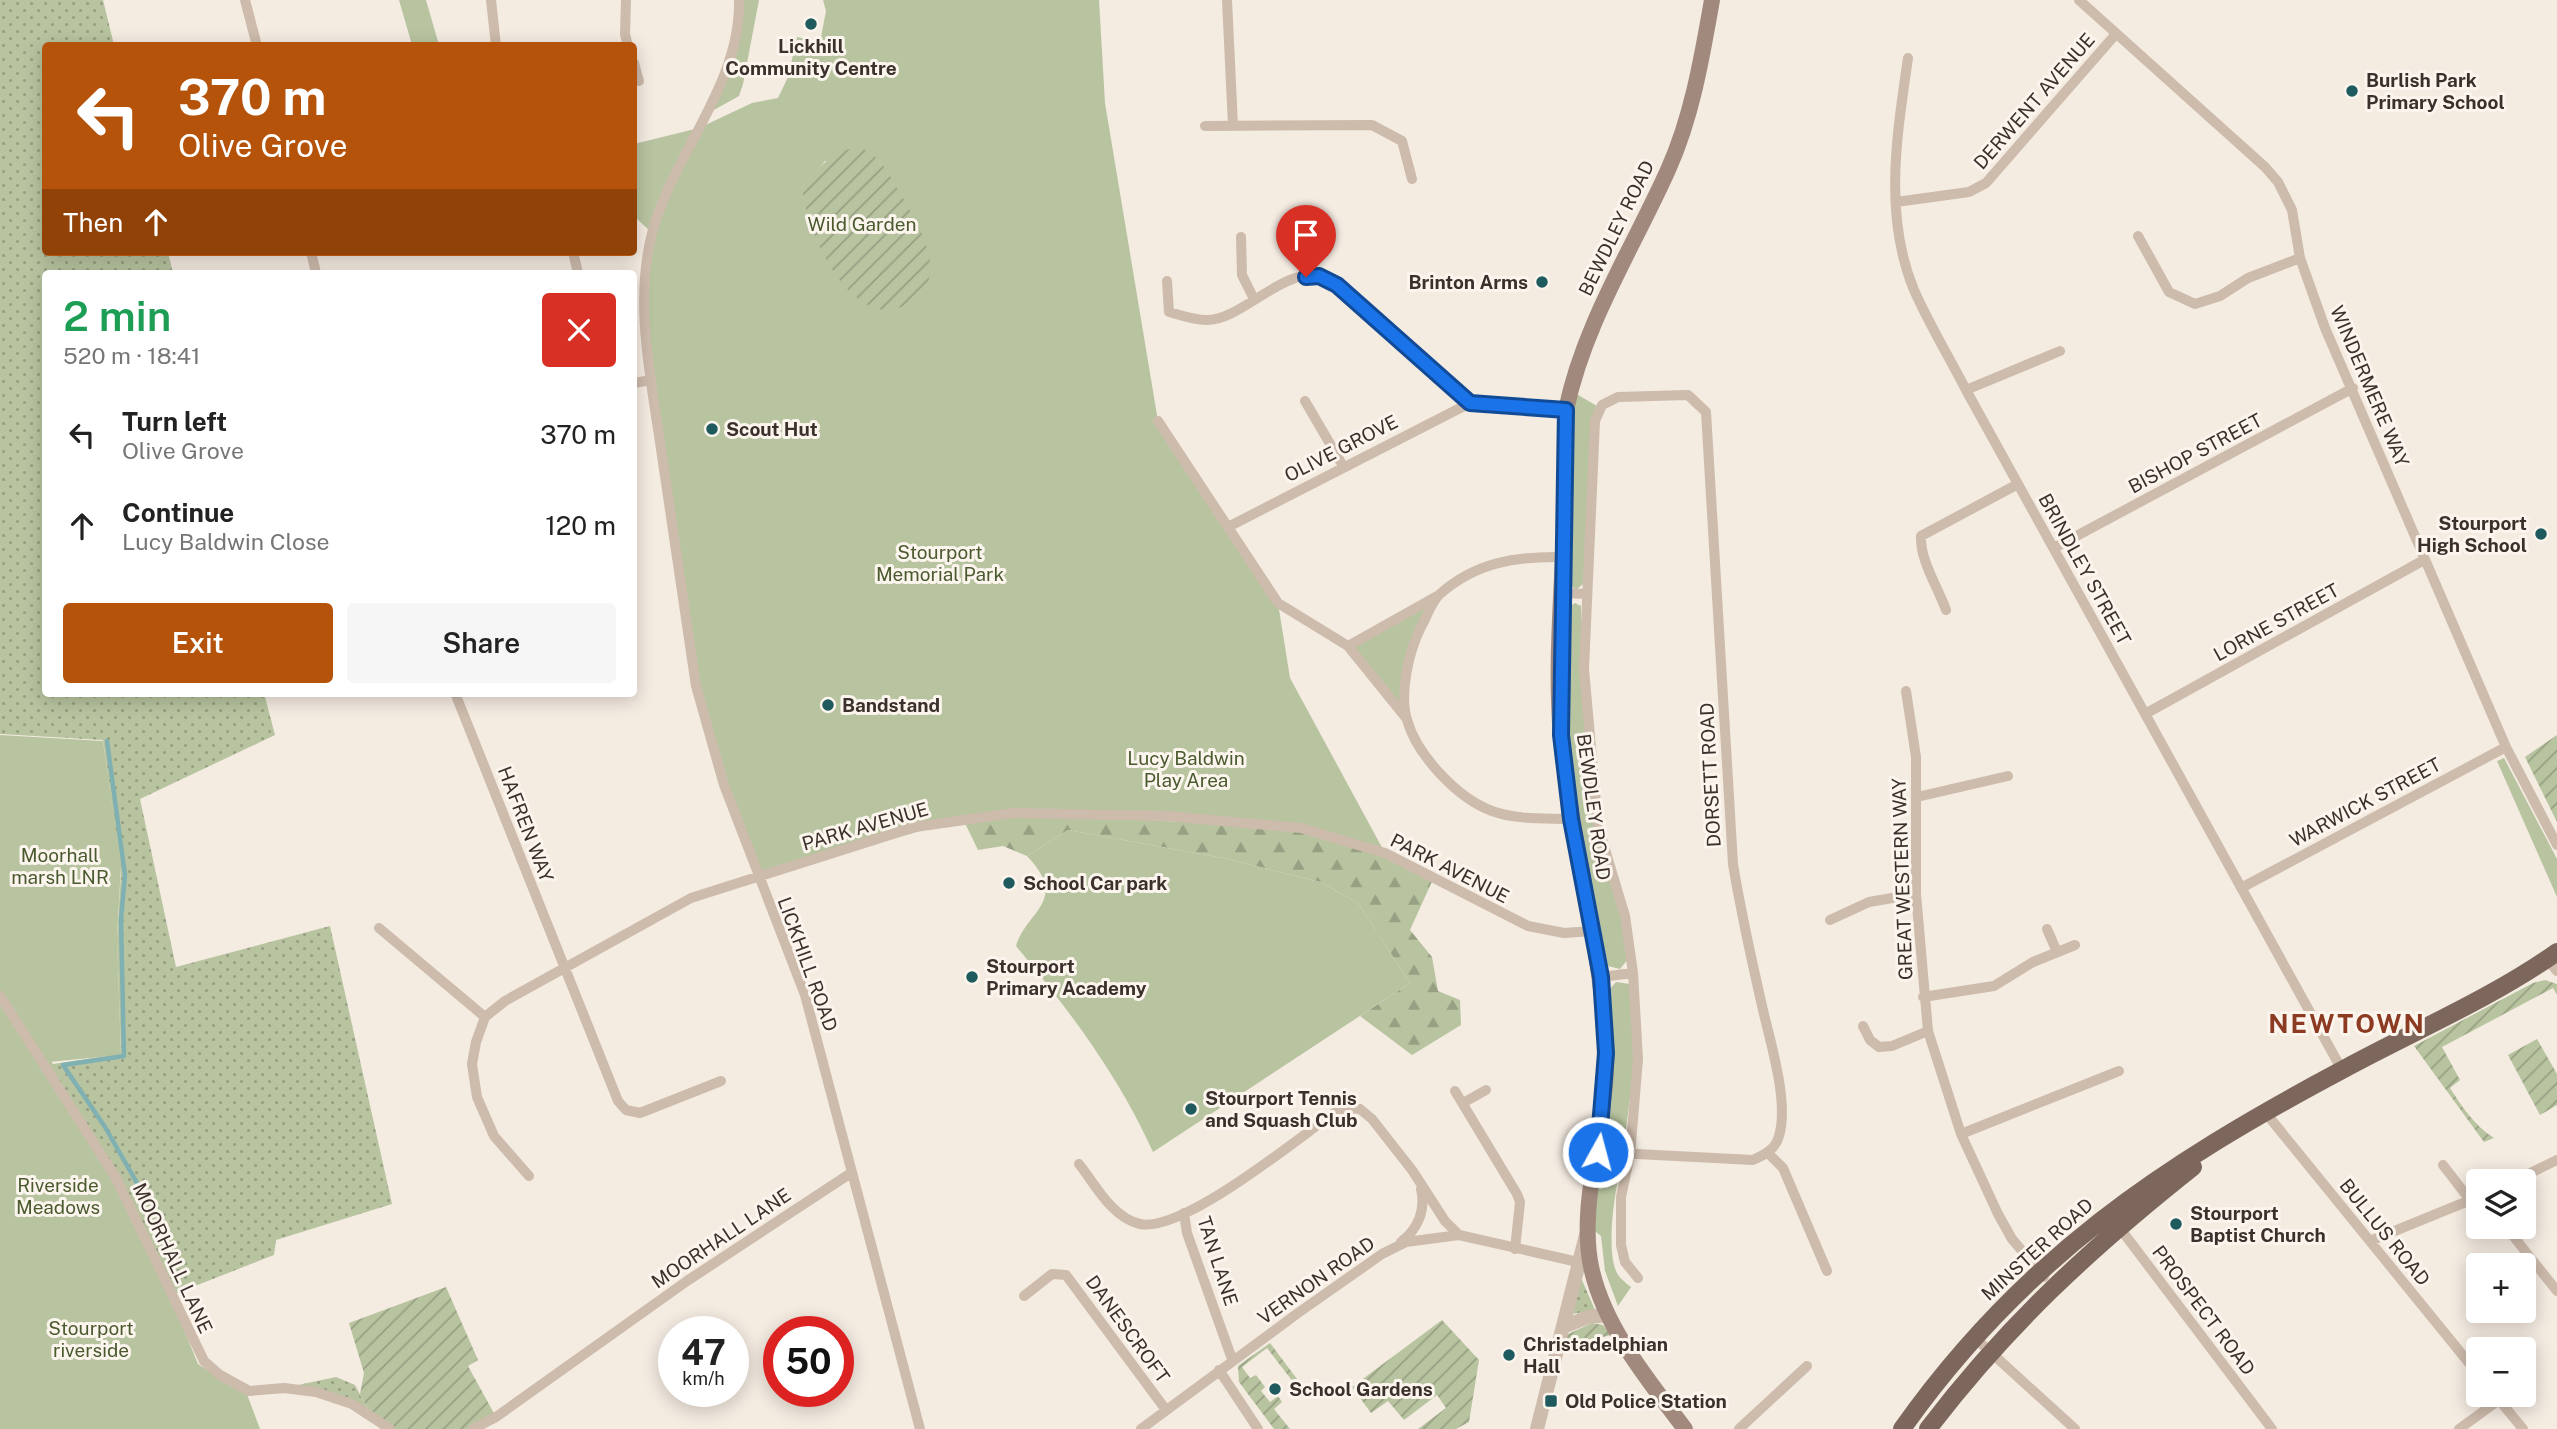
<!DOCTYPE html>
<meta charset="utf-8">
<style>
body{margin:0;font-family:"Public Sans",sans-serif;background:#f6f6f6;color:#222;height:100vh;display:flex;flex-direction:column;font-size:26px;white-space:nowrap}
*{box-sizing:border-box;margin:0}
p{font-size:23px;color:#767676}
.icon{flex:none;width:38px;height:38px;fill:none;stroke:currentColor;stroke-width:2;stroke-linecap:round;stroke-linejoin:round}
.map{position:relative;flex:1;overflow:hidden}
.sheet{position:absolute;left:42px;top:270px;width:595px;height:427px;display:flex;flex-direction:column;background:#fff;border-radius:7px;box-shadow:0 4px 18px #0003}
.sheet>*{flex:none}
.banner{position:absolute;left:42px;top:42px;width:595px;height:214px;border-radius:7px;box-shadow:0 4px 18px #0003;background:#b45309;color:#fff;overflow:hidden}
.tools{position:absolute;left:2466px;top:1169px;display:grid;gap:14px}
.tools a{display:grid;place-items:center;width:70px;height:70px;border-radius:7px;background:#fff;box-shadow:0 4px 18px #0003;font-size:35px}
.speed{position:absolute;left:658px;top:1316px;display:flex;gap:14px;font-size:35px;font-weight:700;text-align:center}
.speed>*{display:grid;place-content:center;width:91px;height:91px;border-radius:50%;background:#fff;box-shadow:0 4px 18px #0003;line-height:1}
.speed small{font-size:18px;font-weight:400}
.speed .limit{border:10px solid #d22;background:#fff;color:#111}
.pin{position:absolute;display:grid;place-items:center;width:60px;height:60px;color:#fff;margin:-72px -30px;border-radius:50% 50% 50% 0;rotate:-45deg;box-shadow:0 0 7px #0007}
.pin .icon{rotate:45deg}
.me{position:absolute;width:77px;margin:-38px;rotate:7deg;stroke-linejoin:round;filter:drop-shadow(0 0 5px #0008)}
.turn{display:flex;align-items:center;gap:24px;height:147px;padding:0 21px;font-size:32px}
.turn .icon{width:91px;height:91px;stroke-width:2.5}
.turn b{display:block;font-size:49px;line-height:60px}
.then{display:flex;align-items:center;height:66px;padding:0 21px;background:#0003;gap:14px;font-size:26px}
.round{display:grid;place-items:center;flex:none;width:74px;height:74px;border-radius:7px;background:#f6f6f6}
.summary{display:flex;align-items:center;justify-content:space-between;height:119px;padding:0 21px}
h1{font-size:42px;font-weight:600;line-height:52px;color:#1e9e55}
.button{display:flex;gap:14px;margin-top:auto;padding:14px 21px}
.button a{flex:1;height:80px;border-radius:7px;background:#b45309;color:#fff;font-size:28px;font-weight:600;line-height:80px;text-align:center}
.button a+a{background:#f6f6f6;color:#222}
ul{padding:0;list-style:none}
li{display:flex;align-items:center;gap:21px;height:91px;padding:0 21px}
li div{flex:1}
li b{display:block;font-size:26px}
li em{font-style:normal}
.map>svg:first-child{display:block}
.grass{fill:url(#grass-dots)}
.forest{fill:url(#forest-firs)}
.park{fill:#b8c4a0;fill-rule:evenodd}
.garden{fill:url(#garden-furrows)}
.lines{fill:none;stroke-linecap:round;stroke-linejoin:round}
.stream{stroke:#7fb0b2;stroke-width:4.5}
.minor{stroke:#cdbbac;stroke-width:10}
.tertiary{stroke:#cdbbac;stroke-width:14}
.secondary{stroke:#a18a7d;stroke-width:16}
.primary{stroke:#7d675c;stroke-width:18}
.route-casing{stroke:#114b97;stroke-width:18}
.route{stroke:#1a73e8;stroke-width:12}
.poi-dot{fill:#1f5a5e;stroke:#fbf5ee;stroke-width:2.5}
.labels{text-anchor:middle;dominant-baseline:central;stroke-width:6;stroke-linejoin:round;paint-order:stroke}
.poi-label{font-size:19px;font-weight:bold;fill:#3b302b;stroke:#fbf5ee;text-anchor:start}
.street-label{font-size:19px;fill:#3b302b;stroke:#fbf5ee}
.park-label{font-size:19px;fill:#4a5a2e;stroke:#fbf5ee}
.district-label{font-size:26px;font-weight:bold;letter-spacing:2px;fill:#8c3b22;stroke:#fbf5ee}
</style>
<div class="map">
<svg width="2557" height="1429" viewBox="0 0 2557 1429">
<defs>
<pattern id="grass-dots" width="8" height="8" patternUnits="userSpaceOnUse" patternTransform="scale(1.75)"><rect width="8" height="8" fill="#b8c4a0"/><path d="M2 2h.1M6 6h.1" fill="none" stroke="#97a083" stroke-width="1.8" stroke-linecap="round"/></pattern>
<pattern id="forest-firs" width="22" height="20" patternUnits="userSpaceOnUse" patternTransform="scale(1.75)"><rect width="22" height="20" fill="#b8c4a0"/><path d="M5 1l3.5 6h-7zM16 11l3.5 6h-7z" fill="#97a083"/></pattern>
<pattern id="garden-furrows" width="10" height="10" patternUnits="userSpaceOnUse" patternTransform="scale(1.75)"><rect width="10" height="10" fill="#b8c4a0"/><path d="M-1 1l2-2M0 10L10 0M9 11l2-2" fill="none" stroke="#97a083"/></pattern>
</defs>
<rect width="100%" height="100%" fill="#f4ebe1"/>
<path class="grass" d="M 0,0 L 103,0 L 114,45 L 46,46 L 46,252 L 168,252 L 173,273 L 46,273 L 46,693 L 264,693 L 275,735 L 140,799 L 176,967 L 330,926 L 392,1204 L 276,1240 L 274,1255 L 172,1295 L 21,1029 L 28,1025 L 53,1064 L 121,1054 L 117,938 L 121,872 L 103,740 L 0,734 Z
M 1582,1280 L 1595,1310 L 1572,1314 L 1581,1280 Z
M 336,1377 L 355,1385 L 371,1415 L 352,1404 L 284,1388 Z"/>
<path class="forest" d="M 1013,813 L 1301,828 L 1338,838 L 1434,877 L 1410,930 L 1432,957 L 1438,991 L 1460,1000 L 1461,1025 L 1412,1055 L 1360,1016 L 1410,983 L 1358,903 L 1320,882 L 1223,858 L 1068,830 L 1027,856 L 1003,846 L 978,850 L 963,819 Z"/>
<path class="park" d="M 399,0 L 426,0 L 439,45 L 412,45 Z
M 739,0 L 759,0 L 743,84 L 739,96 L 705,115 L 724,73 Z
M 823,0 L 1099,0 L 1105,103 L 1158,421 L 1278,603 L 1290,678 L 1385,853 L 1301,828 L 1167,816 L 963,819 L 757,877 L 705,722 L 645,320 L 652,233 L 634,216 L 634,144 L 699,128 L 752,103 L 778,98 L 788,77 L 797,37 L 820,42 L 826,11 ZM 825,161 L 881,163 L 925,243 L 802,188 Z
M 1573,392 L 1597,406 L 1583,584 L 1576,590 L 1569,584 Z
M 1437,596 L 1406,669 L 1407,719 L 1348,646 Z
M 1575,603 L 1581,606 L 1581,669 L 1595,826 L 1622,916 L 1628,959 L 1620,969 L 1608,966 L 1577,818 L 1567,735 L 1570,606 Z
M 0,735 L 103,741 L 121,867 L 117,935 L 121,1055 L 49,1062 L 36,1044 L 90,1134 L 165,1283 L 198,1364 L 233,1386 L 245,1389 L 260,1429 L 0,1429 Z
M 2504,758 L 2557,859 L 2557,897 L 2497,761 Z
M 1068,830 L 1223,858 L 1320,882 L 1358,903 L 1410,983 L 1153,1152 C 1119,1076 1069,1010 1016,946 C 1026,911 1070,901 1027,856 Z
M 1616,982 L 1630,984 L 1635,1059 L 1624,1144 L 1602,1141 L 1608,991 Z
M 1601,1161 L 1622,1163 C 1615,1188 1606,1247 1616,1271 C 1618,1277 1626,1283 1631,1287 L 1618,1306 L 1605,1271 L 1601,1236 L 1591,1228 Z"/>
<path class="garden" d="M 859,147 C 881,155 891,178 903,198 C 923,232 952,284 904,306 C 891,311 880,312 868,305 C 832,287 807,226 802,188 C 818,167 832,151 859,147 Z
M 2557,735 L 2557,822 L 2525,757 Z
M 2545,980 L 2557,984 L 2557,995 L 2553,988 L 2442,1047 L 2460,1080 L 2450,1088 C 2462,1107 2474,1125 2494,1138 L 2484,1142 L 2414,1046 L 2533,983 Z
M 2537,1039 L 2557,1074 L 2557,1105 L 2540,1115 L 2508,1055 Z
M 446,1287 L 478,1360 L 468,1366 L 496,1417 L 473,1429 L 390,1429 L 371,1415 L 360,1394 L 364,1373 L 349,1323 Z
M 1442,1320 L 1479,1360 L 1469,1422 L 1456,1429 L 1418,1429 L 1446,1408 L 1437,1395 L 1404,1420 L 1388,1401 L 1371,1413 L 1352,1387 Z
M 1592,1323 L 1603,1325 L 1611,1335 L 1564,1347 L 1566,1335 Z
M 1270,1343 L 1303,1387 L 1293,1395 L 1288,1388 L 1294,1383 L 1267,1348 L 1242,1367 L 1250,1378 L 1256,1375 L 1265,1387 L 1261,1391 L 1270,1402 L 1278,1396 L 1282,1402 L 1274,1409 L 1290,1429 L 1274,1429 L 1239,1382 L 1238,1366 Z"/>
<g class="lines">
<path class="stream" d="M 107,741 L 125,875 L 121,919 L 124,1056 L 63,1065 L 105,1127 L 141,1190"/>
<path class="minor" d="M 245,0 L 257,46
M 491,0 L 496,46
M 626,0 L 625,34 L 628,46
M 739,0 C 741,85 673,154 652,233 C 634,303 651,379 661,449 C 673,528 685,607 696,686 L 724,785 L 805,995 L 920,1429
M 1227,0 L 1233,126
M 2079,0 L 2265,167 L 2278,182 L 2292,210 L 2300,258 L 2325,328 L 2506,747 L 2557,845
M 1908,58 C 1897,135 1883,215 1914,290 C 1929,324 1949,357 1966,390 L 2342,1070
M 634,63 L 639,81
M 1205,126 L 1372,125 L 1402,141 L 1412,179
M 1896,202 L 1969,192 L 1986,183 L 2115,35
M 2138,236 L 2169,292 L 2195,304 L 2220,296 L 2248,278 L 2300,258
M 1241,237 L 1242,275 L 1254,299
M 311,252 L 316,273
M 573,252 L 578,273
M 1167,281 L 1169,312 C 1180,315 1194,320 1206,320 C 1241,321 1282,268 1319,276 C 1347,282 1443,378 1470,403
M 634,383 L 651,380
M 1966,390 L 2060,351
M 1305,401 L 1343,466
M 1158,421 L 1278,603 L 1348,646 L 1407,719
M 1228,527 L 1470,403 L 1566,410
M 2054,548 L 2353,388
M 1564,557 C 1517,556 1476,562 1440,594 C 1431,602 1427,617 1421,627 C 1409,651 1399,693 1407,720 C 1417,755 1457,798 1492,811 C 1517,820 1544,818 1571,819
M 1561,593 L 1587,594
M 1946,610 C 1937,585 1920,561 1921,536 L 2018,484
M 1348,646 L 1437,596
M 1906,691 L 1916,757 L 1916,894 L 1928,1031 L 1961,1134 L 1998,1214 L 2012,1239 L 2044,1277
M 455,693 L 618,1101 L 626,1110 L 640,1113 L 721,1081
M 2145,714 L 2424,560
M 1917,797 L 2008,776
M 2241,888 L 2506,747
M 1830,920 L 1869,902 L 1916,894
M 379,928 L 485,1017
M 2047,929 L 2057,952
M 2547,959 L 2557,971
M 1601,977 L 1633,973
M 0,996 L 116,1178 L 204,1361 L 220,1375 L 249,1391 L 284,1388 L 316,1392 L 352,1404 L 390,1429
M 1923,997 L 1994,986 L 2033,962 L 2075,945
M 1863,1026 L 1870,1040 L 1879,1047 L 1892,1046 L 1928,1031
M 1455,1091 L 1517,1194 L 1520,1202 L 1515,1249
M 1463,1103 L 1486,1090
M 2265,1112 L 2478,1374
M 1961,1134 L 2119,1071
M 1598,1152 L 1753,1160 C 1764,1155 1776,1149 1779,1136 C 1789,1102 1771,1045 1763,1010 C 1752,962 1741,913 1733,864 L 1706,412 L 1688,395 L 1618,397 L 1602,405 L 1595,421 L 1584,669 L 1598,826 L 1625,916 L 1633,973 L 1638,1059 L 1630,1155 L 1621,1197 L 1621,1245 L 1625,1262 L 1638,1278
M 1768,1153 L 1783,1168 L 1827,1271
M 1079,1164 C 1095,1184 1112,1218 1140,1224 C 1183,1233 1297,1139 1334,1113 L 1346,1108 L 1360,1109 L 1372,1119 L 1412,1170 L 1445,1221 L 1459,1235
M 2443,1165 L 2470,1200
M 529,1176 L 494,1136 L 477,1097 L 472,1064 L 476,1042 L 485,1017 L 505,1001 L 691,898 L 915,827 L 1013,813 L 1167,816 L 1301,828 L 1385,853 L 1528,926 L 1564,933 L 1592,931
M 2514,1181 L 2557,1160
M 1184,1213 L 1187,1233 L 1232,1359
M 2116,1223 L 2272,1429
M 2506,1227 L 2557,1291
M 2370,1241 L 2478,1197
M 1401,1242 C 1418,1229 1426,1210 1421,1189
M 1024,1296 L 1052,1274 L 1066,1275 L 1166,1410
M 1974,1337 L 2075,1429
M 1219,1370 L 1258,1429
M 2495,1395 L 2523,1429
M 473,1429 L 496,1417 L 687,1281 L 851,1173
M 1141,1429 L 1298,1313 L 1382,1254 L 1406,1242 L 1459,1235 L 1578,1262
M 1739,1429 L 1807,1366
M 2459,1429 L 2499,1400"/>
<path class="tertiary" d="M 1563,1327 L 1588,1317 L 1608,1315
M 1537,1429 L 1586,1235"/>
<path class="secondary" d="M 1685,1429 C 1649,1381 1606,1330 1592,1271 C 1576,1205 1609,1120 1606,1050 C 1602,945 1571,843 1561,737 C 1556,678 1560,617 1563,558 C 1566,509 1565,459 1566,410 C 1584,324 1632,250 1668,170 C 1692,117 1702,57 1712,0"/>
<path class="primary" d="M 1902,1429 C 2022,1259 2163,1165 2344,1069 C 2414,1031 2492,998 2557,952
M 1928,1429 C 2007,1325 2091,1248 2193,1167"/>
</g>
<g class="lines">
<g class="route-casing">
<path id="route" d="M 1306,277 L 1319,276 L 1337,285 L 1470,403 L 1566,410 L 1561,735 L 1571,819 L 1601,977 L 1606,1053 L 1598,1152"/>
</g>
<use href="#route" class="route"/>
</g>
<g class="poi-dot">
<circle cx="811" cy="24" r="7"/>
<circle cx="2352" cy="91" r="7"/>
<circle cx="1542" cy="282" r="7"/>
<circle cx="712" cy="429" r="7"/>
<circle cx="2541" cy="534" r="7"/>
<circle cx="828" cy="705" r="7"/>
<circle cx="1009" cy="883" r="7"/>
<circle cx="972" cy="977" r="7"/>
<circle cx="1191" cy="1109" r="7"/>
<circle cx="2176" cy="1224" r="7"/>
<circle cx="1509" cy="1355" r="7"/>
<circle cx="1275" cy="1389" r="7"/>
<rect x="1544" y="1394" width="14" height="14" rx="3.5"/>
</g>
<g class="labels">
<g class="poi-label">
<text x="811" y="46" text-anchor="middle">Lickhill<tspan x="811" dy="22">Community Centre</tspan></text>
<text x="2366" y="80">Burlish Park<tspan x="2366" dy="22">Primary School</tspan></text>
<text x="1528" y="282" text-anchor="end">Brinton Arms</text>
<text x="726" y="429">Scout Hut</text>
<text x="2527" y="523" text-anchor="end">Stourport<tspan x="2527" dy="22">High School</tspan></text>
<text x="842" y="705">Bandstand</text>
<text x="1023" y="883">School Car park</text>
<text x="986" y="966">Stourport<tspan x="986" dy="22">Primary Academy</tspan></text>
<text x="1205" y="1098">Stourport Tennis<tspan x="1205" dy="22">and Squash Club</tspan></text>
<text x="2190" y="1213">Stourport<tspan x="2190" dy="22">Baptist Church</tspan></text>
<text x="1523" y="1344">Christadelphian<tspan x="1523" dy="22">Hall</tspan></text>
<text x="1289" y="1389">School Gardens</text>
<text x="1565" y="1401">Old Police Station</text>
</g>
<g class="street-label">
<text transform="translate(2034 101) rotate(-49)">DERWENT AVENUE</text>
<text transform="translate(1616 228) rotate(-64)">BEWDLEY ROAD</text>
<text transform="translate(2370 386) rotate(67)">WINDERMERE WAY</text>
<text transform="translate(1341 448) rotate(-27)">OLIVE GROVE</text>
<text transform="translate(2195 453) rotate(-28)">BISHOP STREET</text>
<text transform="translate(2085 569) rotate(61)">BRINDLEY STREET</text>
<text transform="translate(2276 622) rotate(-29)">LORNE STREET</text>
<text transform="translate(1710 775) rotate(-93)">DORSETT ROAD</text>
<text transform="translate(2365 802) rotate(-28)">WARWICK STREET</text>
<text transform="translate(1594 807) rotate(82)">BEWDLEY ROAD</text>
<text transform="translate(526 824) rotate(69)">HAFREN WAY</text>
<text transform="translate(865 826) rotate(-16)">PARK AVENUE</text>
<text transform="translate(1450 868) rotate(27)">PARK AVENUE</text>
<text transform="translate(1902 879) rotate(-92)">GREAT WESTERN WAY</text>
<text transform="translate(808 964) rotate(70)">LICKHILL ROAD</text>
<text transform="translate(2385 1232) rotate(51)">BULLUS ROAD</text>
<text transform="translate(721 1238) rotate(-34)">MOORHALL LANE</text>
<text transform="translate(2037 1249) rotate(-42)">MINSTER ROAD</text>
<text transform="translate(173 1258) rotate(65)">MOORHALL LANE</text>
<text transform="translate(1218 1261) rotate(72)">TAN LANE</text>
<text transform="translate(1316 1280) rotate(-35)">VERNON ROAD</text>
<text transform="translate(2204 1310) rotate(53)">PROSPECT ROAD</text>
<text transform="translate(1128 1329) rotate(54)">DANESCROFT</text>
</g>
<g class="park-label">
<text x="862" y="224">Wild Garden</text>
<text x="940" y="552">Stourport<tspan x="940" dy="22">Memorial Park</tspan></text>
<text x="1186" y="758">Lucy Baldwin<tspan x="1186" dy="22">Play Area</tspan></text>
<text x="60" y="855">Moorhall<tspan x="60" dy="22">marsh LNR</tspan></text>
<text x="58" y="1185">Riverside<tspan x="58" dy="22">Meadows</tspan></text>
<text x="91" y="1328">Stourport<tspan x="91" dy="22">riverside</tspan></text>
</g>
<g class="district-label">
<text x="2347" y="1023">NEWTOWN</text>
</g>
</g>
</svg>
<div class="tools">
<a><svg class="icon" aria-label="layers" viewBox="0 0 24 24"><path d="M12 4l9 5-9 5-9-5zM3 14l9 5 9-5"/></svg></a>
<a>+</a>
<a>−</a>
</div>
<div class="speed"><div>47<small>km/h</small></div><div class="limit">50</div></div>
<div class="pin" style="left:1306px;top:277px;background:#d93025"><svg class="icon" aria-label="arrive" viewBox="0 0 24 24"><path d="M6 21V4h12l-3 4 3 4H6"/></svg></div>
<svg class="me" style="left:1598px;top:1152px" viewBox="-20 -20 40 40"><circle r="17" fill="#1a73e8" stroke="#fff" stroke-width="3"/><path d="M0-11L8 9 0 5-8 9z" fill="#fff"/></svg>
<div class="banner">
<div class="turn"><svg class="icon" aria-label="left" viewBox="0 0 24 24"><path d="M17 20v-9H6M10 6l-5 5 5 5"/></svg><div><b>370 m</b>Olive Grove</div></div>
<div class="then">Then<svg class="icon" aria-label="ahead" viewBox="0 0 24 24"><path d="M12 20V5M6 11l6-6 6 6"/></svg></div>
</div>
<section class="sheet">
<div class="summary"><div><h1>2 min</h1><p>520 m · 18:41</p></div><a class="round" style="background:#d93025;color:#fff"><svg class="icon" aria-label="close" viewBox="0 0 24 24"><path d="M6 6l12 12M18 6L6 18"/></svg></a></div>
<ul>
<li><svg class="icon" aria-label="left" viewBox="0 0 24 24"><path d="M17 20v-9H6M10 6l-5 5 5 5"/></svg><div><b>Turn left</b><p>Olive Grove</p></div><em>370 m</em></li>
<li><svg class="icon" aria-label="ahead" viewBox="0 0 24 24"><path d="M12 20V5M6 11l6-6 6 6"/></svg><div><b>Continue</b><p>Lucy Baldwin Close</p></div><em>120 m</em></li>
</ul>
<div class="button"><a>Exit</a><a>Share</a></div>
</section>
</div>
